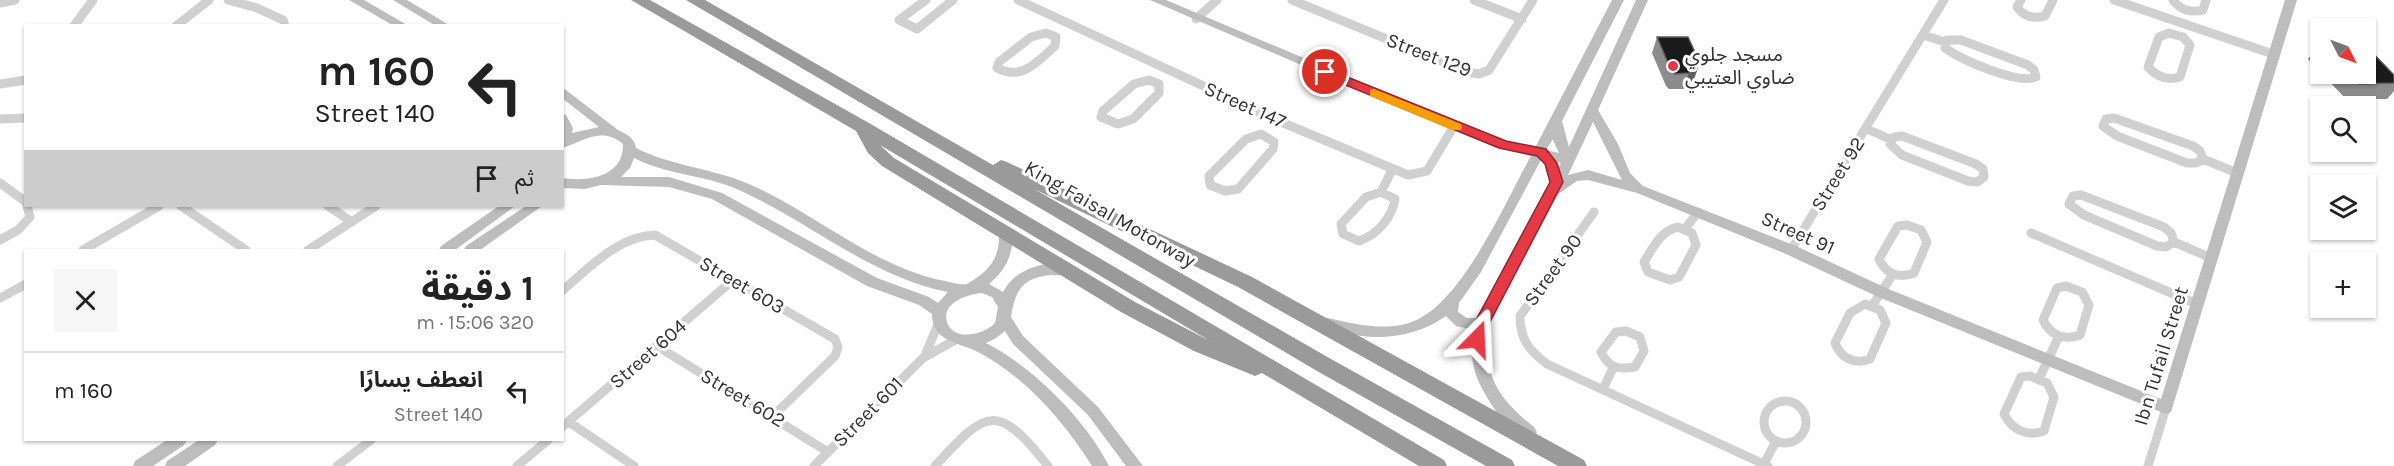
<!DOCTYPE html>
<html lang="ar">
<meta charset="utf-8">
<style>
body{margin:0;font-family:Karla,"Noto Sans Arabic",sans-serif;background:#f6f6f6;color:#222;direction:rtl;height:100vh;display:flex;flex-direction:column;font-size:22px;white-space:nowrap}
*{box-sizing:border-box;margin:0}
p{font-size:20px;color:#767676}
.icon{flex:none;width:33px;height:33px;fill:none;stroke:currentColor;stroke-width:2;stroke-linecap:round;stroke-linejoin:round}
.map{position:relative;flex:1;overflow:hidden;direction:ltr}
.sheet{position:absolute;left:24px;top:249px;width:540px;height:192px;display:flex;flex-direction:column;background:#fff;border-radius:0px;box-shadow:0 2px 4px #0004;direction:rtl}
.sheet>*{flex:none}
.guide{position:absolute;left:24px;top:24px;width:540px;height:183px;border-radius:0px;box-shadow:0 2px 4px #0004;direction:rtl;background:#fff;color:#222;overflow:hidden}
.needle{width:39px;rotate:132deg}
.controls{position:absolute;left:2310px;top:18px;display:grid;gap:12px}
.controls a{display:grid;place-items:center;width:66px;height:66px;border-radius:0px;background:#fff;box-shadow:0 2px 4px #0004;font-size:30px}
.pin{position:absolute;display:grid;place-items:center;width:51px;height:51px;color:#fff;margin:-26px;border:3px solid #fff;border-radius:50%;box-shadow:0 2px 6px #0007}
.me{position:absolute;width:66px;margin:-33px;rotate:21deg;stroke-linejoin:round;filter:drop-shadow(0 0 4px #0008)}
.turn{display:flex;align-items:center;gap:21px;height:126px;padding:0 30px;font-size:27px}
.turn .icon{width:78px;height:78px;stroke-width:2.5}
.turn b{display:block;font-size:42px;line-height:51px}
.then{display:flex;align-items:center;height:57px;padding:0 30px;background:#0003;gap:12px;font-size:22px}
.round{display:grid;place-items:center;flex:none;width:63px;height:63px;border-radius:0px;background:#f6f6f6}
.head{display:flex;align-items:center;justify-content:space-between;height:102px;padding:0 30px}
h1{font-size:36px;font-weight:700;line-height:45px}
ul{padding:0;list-style:none}
li{display:flex;align-items:center;gap:18px;height:78px;padding:0 30px;border-top:2px solid #e0e0e0}
li div{flex:1}
li b{display:block;font-size:22px}
li em{font-style:normal}
.map>svg:first-child{display:block}
.lines{fill:none;stroke-linecap:round;stroke-linejoin:round}
.street{stroke:#d0d0d0;stroke-width:9}
.secondary{fill:#bdbdbd;fill-rule:evenodd}
.highway{fill:#9a9a9a;fill-rule:evenodd}
.wall{fill:#8c8c8c}
.shaded-wall{fill:#5f5f5f}
.building{fill:#1a1a1a;stroke:#5f5f5f;stroke-width:1.5}
.route{fill:#e63946;stroke:#96252e;stroke-width:1.5}
.slow{fill:#f59e0b}
.poi-dot{fill:#e63946;stroke:#fff;stroke-width:2}
.labels{text-anchor:middle;dominant-baseline:central;stroke-width:6;stroke-linejoin:round;paint-order:stroke}
.poi-label{font-size:20px;fill:#333;stroke:#fff;text-anchor:start}
.street-label{font-size:20px;fill:#333;stroke:#fff}
</style>
<div class="map">
<svg width="2394" height="466" viewBox="0 0 2394 466">
<rect width="100%" height="100%" fill="#fff"/>
<g class="lines">
<path class="street" d="M 228,0 L 257,8 L 283,20 L 285,26
M 926,0 L 899,20 L 917,29 L 953,0
M 1018,0 L 1281,122 L 1408,175 L 1427,171 L 1454,126
M 1292,0 L 1467,72 L 1479,74 L 1489,70 L 1533,0
M 1474,0 L 1522,19
M 2021,0 L 2017,7 C 2024,17 2034,19 2045,16 L 2053,0
M 2114,0 L 2273,54
M 2173,0 C 2180,10 2191,13 2203,10 L 2206,0
M 0,3 L 15,0
M 1196,19 L 1217,0
M 74,26 L 93,0
M 176,26 L 209,0
M 1046,33 L 1056,37 L 1055,46 C 1037,62 1022,81 997,68 L 999,62 L 1031,37 Z
M 2169,33 L 2183,37 L 2190,45 L 2180,77 C 2167,81 2157,77 2148,67 L 2159,37 Z
M 1923,35 L 1945,42
M 1947,40 L 1961,40 L 2028,65 L 2034,70 L 2036,77 C 2018,85 1962,60 1945,48 Z
M 1149,80 L 1159,84 L 1159,93 L 1133,119 L 1118,124 L 1101,117 L 1103,111 L 1134,84 Z
M 0,84 L 26,80
M 2114,118 L 2193,146 L 2200,151 L 2203,159 L 2196,163 L 2187,163 L 2117,136 L 2103,126 L 2106,119 Z
M 0,119 L 26,118
M 1867,129 L 1892,140
M 1261,134 L 1274,142 L 1273,149 L 1238,189 L 1225,191 L 1210,185 L 1209,176 L 1246,139 Z
M 1902,136 L 1976,164 L 1983,169 L 1984,177 L 1977,182 L 1968,181 L 1902,155 L 1890,144 L 1894,137 Z
M 2203,159 L 2237,173
M 0,183 L 26,202
M 1381,192 L 1395,199 C 1392,218 1377,235 1359,241 L 1343,234 L 1341,224 L 1366,197 Z
M 1381,192 L 1392,170
M 2081,195 L 2164,227 L 2171,233 L 2174,242 L 2166,247 L 2157,246 L 2084,215 L 2069,204 L 2073,196 Z
M 181,206 L 246,250
M 328,206 L 352,222
M 1594,212 L 1520,316 C 1520,340 1529,350 1547,364 L 1768,466
M 1907,225 L 1921,230 L 1927,242 L 1914,273 C 1899,279 1886,274 1879,259 L 1898,226 Z
M 1678,227 L 1692,233 L 1696,245 L 1679,277 L 1670,280 L 1648,272 L 1644,262 C 1653,248 1660,231 1678,227 Z
M 1684,230 L 1698,212
M 2031,233 L 2197,304
M 0,240 L 18,230 L 30,217 L 27,206
M 2174,242 L 2211,258
M 83,250 L 159,206
M 308,250 L 376,206
M 1791,250 L 1944,0
M 2066,286 L 2082,292 L 2089,305 L 2080,335 C 2064,341 2050,335 2043,320 L 2057,288 Z
M 562,291 C 589,268 618,236 655,235 L 835,339 L 838,347 L 835,356 L 773,416
M 0,298 L 26,284
M 1865,304 L 1880,310 L 1886,323 L 1870,359 C 1854,365 1841,358 1835,343 L 1850,313 Z
M 1872,306 L 1893,274
M 1626,331 L 1640,337 L 1644,351 L 1635,367 C 1618,370 1609,368 1601,352 L 1616,332 Z
M 657,346 L 828,452
M 926,353 L 939,322
M 2030,376 L 2047,383 L 2054,397 L 2044,431 C 2027,437 2012,430 2004,414 L 2021,377 Z
M 2039,379 L 2059,336
M 1603,389 L 1613,368
M1764 422a21 21 0 1 1 42 0a21 21 0 1 1-42 0Z
M 569,422 L 634,466
M 562,427 L 733,280
M 1764,464 L 1776,441
M 337,466 L 371,440
M 517,466 L 548,440
M 814,466 L 923,358 L 957,339
M 935,466 C 987,409 997,402 1048,466
M 2148,466 L 2166,408"/>
<path class="secondary" d="M 349,0 L 364,0 L 409,26 L 394,26 Z
M 393,0 L 407,0 L 451,26 L 436,26 Z
M 1150,0 L 1166,0 L 1458,123 L 1506,141 L 1535,148 L 1612,0 L 1624,0 L 1562,121 L 1569,147 L 1636,0 L 1648,0 L 1598,110 L 1618,144 L 1630,173 L 1643,186 L 1796,246 L 1886,288 L 2161,399 L 2285,0 L 2297,0 L 2171,412 L 2166,414 L 2161,412 L 1876,296 L 1786,254 L 1637,193 L 1588,180 L 1577,181 L 1558,194 L 1490,322 C 1480,371 1497,398 1534,427 L 1537,432 L 1534,437 C 1512,444 1480,390 1475,372 C 1471,358 1471,344 1474,330 L 1456,326 L 1446,316 C 1409,342 1365,341 1323,328 L 1321,324 L 1323,320 L 1328,318 C 1354,324 1383,331 1409,323 C 1461,307 1505,202 1531,156 L 1499,148 L 1450,129 ZM 1593,122 L 1622,180 L 1588,170 L 1568,175 ZM 1553,139 L 1553,140 L 1559,153 L 1546,150 ZM 1542,158 L 1561,163 L 1478,318 L 1467,318 L 1458,312 L 1459,303 L 1481,272 Z
M 562,87 L 618,130 C 626,134 635,138 636,148 C 671,166 712,168 749,184 C 815,213 873,267 945,281 C 953,283 960,285 967,284 C 988,272 1000,259 999,234 L 1006,229 L 1013,234 C 1013,255 1005,271 989,284 L 1003,292 C 1014,269 1047,259 1070,266 L 1072,270 L 1070,274 C 1063,276 1057,275 1050,275 C 1022,278 1015,291 1011,317 L 1023,336 L 1098,407 L 1143,466 L 1126,466 L 1088,415 L 1013,344 L 1005,331 L 996,338 L 986,343 C 1032,366 1086,420 1109,466 L 1092,466 C 1064,422 1028,380 982,354 C 961,342 932,343 932,314 L 919,305 L 867,286 L 712,199 L 669,187 L 601,185 L 585,189 L 562,188 L 562,178 C 588,182 624,177 623,144 C 602,126 584,141 562,148 L 562,114 L 566,115 L 573,128 L 572,133 L 599,127 L 562,98 ZM 634,158 C 667,175 706,175 739,190 C 810,222 871,277 948,292 L 938,303 L 929,297 L 877,278 L 722,193 L 669,177 L 621,177 L 630,168 ZM 982,293 L 992,297 L 998,307 L 995,323 C 984,335 953,342 947,322 C 941,302 969,294 982,293 Z
M 499,206 L 515,206 L 455,250 L 439,250 L 441,246 Z
M 526,206 L 542,206 L 480,250 L 464,250 L 466,246 Z
M 167,440 L 187,440 L 184,445 L 153,466 L 133,466 L 135,461 Z
M 199,440 L 218,440 L 215,445 L 185,466 L 165,466 L 167,461 Z"/>
<path class="highway" d="M 631,0 L 650,0 L 869,123 L 1444,460 L 1447,466 L 1419,466 L 1262,373 L 1255,376 L 1194,351 L 1121,312 L 882,166 L 868,153 L 856,131 ZM 880,145 L 1210,341 L 1135,302 L 894,158 Z
M 686,0 L 705,0 L 993,165 L 1001,160 L 1007,162 L 1252,277 L 1584,460 L 1587,466 L 1558,466 L 1238,287 L 1034,189 L 1331,359 L 1512,460 L 1515,466 L 1486,466 L 1317,371 Z"/>
</g>
<path class="wall" d="M 1657,37 L 1694,79 L 1683,89 L 1669,89 L 1666,86 L 1652,53 Z
M 2320,43 L 2320,72 L 2308,59 Z
M 2322,74 L 2366,74 L 2394,75 L 2394,91 L 2387,99 L 2346,99 Z"/>
<path class="shaded-wall" d="M 1700,63 L 1694,79 L 1683,89 L 1689,73 Z"/>
<path class="building" d="M 1657,37 L 1688,37 L 1700,63 L 1689,73 L 1675,74 L 1671,70 Z
M 2366,46 L 2394,75 L 2394,83 L 2359,84 L 2349,74 L 2366,74 Z"/>
<path class="route" d="M 1325,68 L 1506,141 L 1546,149 L 1557,163 L 1563,182 L 1490,322 L 1483,343 L 1472,343 L 1470,339 L 1475,322 L 1550,182 L 1545,164 L 1537,156 L 1499,148 L 1321,75 L 1319,72 Z"/>
<path class="slow" d="M 1374,89 L 1461,124 L 1462,127 L 1461,130 L 1452,130 L 1370,96 L 1370,90 Z"/>
<circle class="poi-dot" cx="1673" cy="66" r="6"/>
<g class="labels">
<g class="poi-label">
<text x="1685" y="54">مسجد جلوي<tspan x="1685" dy="23">ضاوي العتيبي</tspan></text>
</g>
<g class="street-label">
<text transform="translate(1429 55) rotate(21)">Street 129</text>
<text transform="translate(1245 105) rotate(24)">Street 147</text>
<text transform="translate(1838 174) rotate(-58)">Street 92</text>
<text transform="translate(1110 214) rotate(30)">King Faisal Motorway</text>
<text transform="translate(1798 233) rotate(24)">Street 91</text>
<text transform="translate(1553 270) rotate(-54)">Street 90</text>
<text transform="translate(742 285) rotate(30)">Street 603</text>
<text transform="translate(648 354) rotate(-41)">Street 604</text>
<text transform="translate(2161 356) rotate(-73)">Ibn Tufail Street</text>
<text transform="translate(743 398) rotate(31)">Street 602</text>
<text transform="translate(868 412) rotate(-45)">Street 601</text>
</g>
</g>
</svg>
<div class="controls">
<a><svg class="needle" viewBox="-14 -14 28 28"><path d="M0-13l5 13h-10z" fill="#e53935"/><path d="M0 13l5-13h-10z" fill="#767676"/></svg></a>
<a><svg class="icon" aria-label="search" viewBox="0 0 24 24"><circle cx="10" cy="10" r="6"/><path d="M15 15l6 6"/></svg></a>
<a><svg class="icon" aria-label="layers" viewBox="0 0 24 24"><path d="M12 4l9 5-9 5-9-5zM3 14l9 5 9-5"/></svg></a>
<a>+</a>
</div>
<div class="pin" style="left:1325px;top:72px;background:#d93025"><svg class="icon" aria-label="arrive" viewBox="0 0 24 24"><path d="M6 21V4h12l-3 4 3 4H6"/></svg></div>
<svg class="me" style="left:1477px;top:339px" viewBox="-20 -20 40 40"><path d="M0-17L14 15 0 8-14 15z" fill="#e63946" stroke="#fff" stroke-width="4"/></svg>
<div class="guide">
<div class="turn"><svg class="icon" aria-label="left" viewBox="0 0 24 24"><path d="M17 20v-9H6M10 6l-5 5 5 5"/></svg><div><b>160 m</b>Street 140</div></div>
<div class="then">ثم<svg class="icon" aria-label="arrive" viewBox="0 0 24 24"><path d="M6 21V4h12l-3 4 3 4H6"/></svg></div>
</div>
<section class="sheet">
<div class="head"><div><h1>1 دقيقة</h1><p>320 m · 15:06</p></div><a class="round"><svg class="icon" aria-label="close" viewBox="0 0 24 24"><path d="M6 6l12 12M18 6L6 18"/></svg></a></div>
<ul>
<li><svg class="icon" aria-label="left" viewBox="0 0 24 24"><path d="M17 20v-9H6M10 6l-5 5 5 5"/></svg><div><b>انعطف يسارًا</b><p>Street 140</p></div><em>160 m</em></li>
</ul>
</section>
</div>
